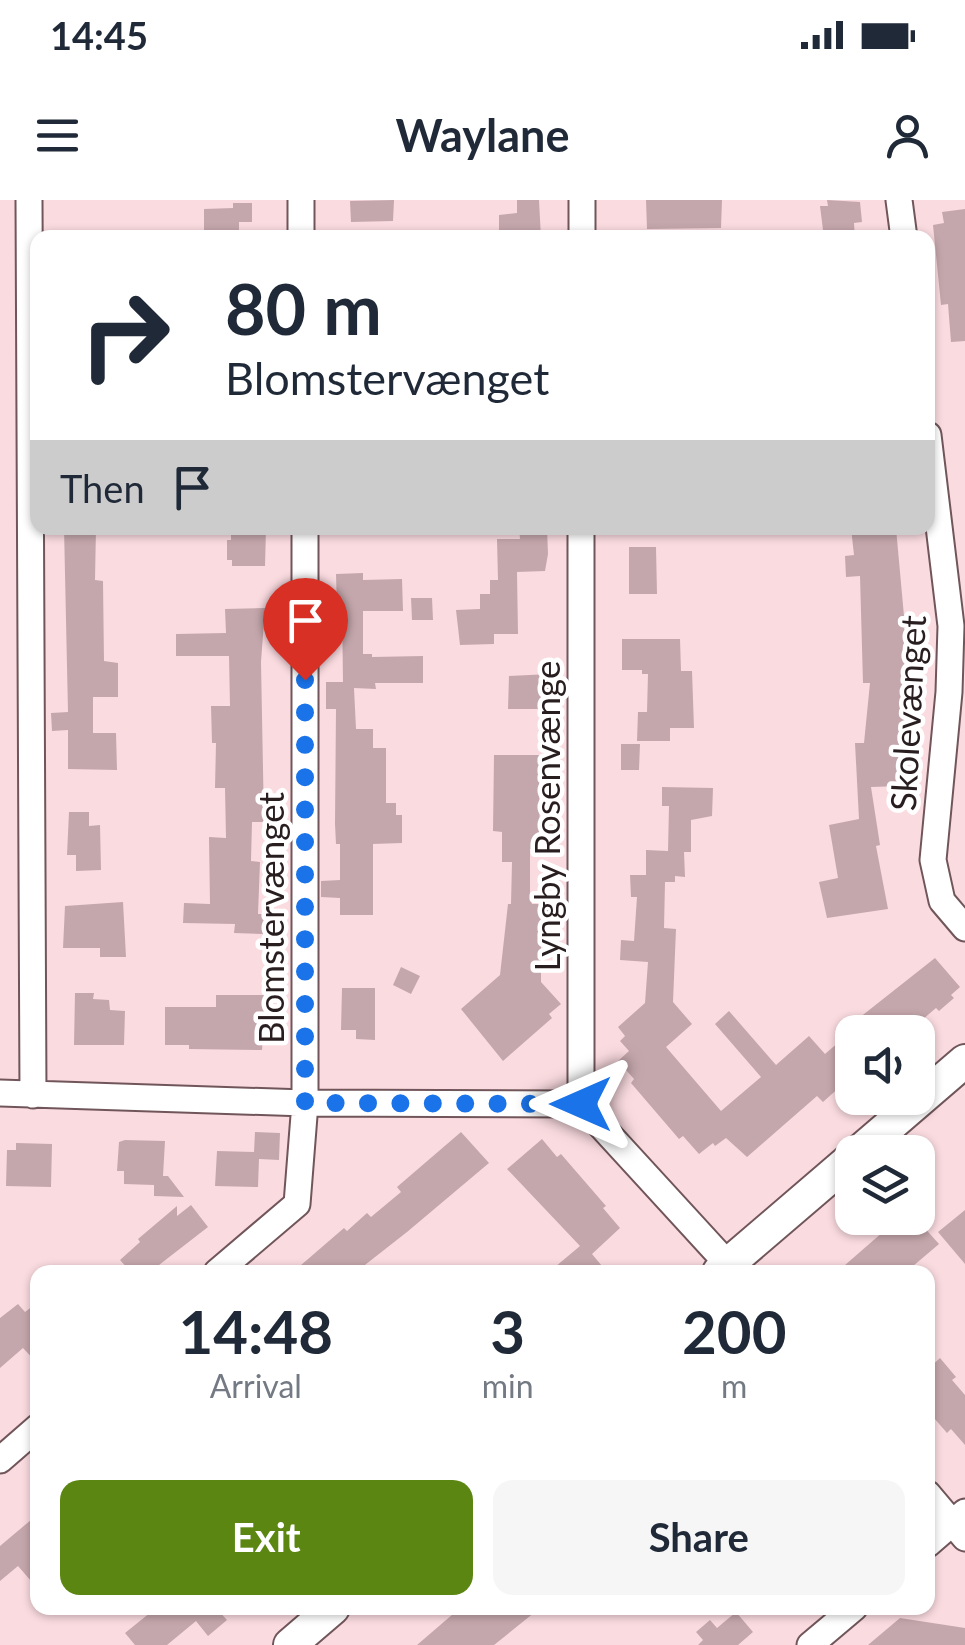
<!DOCTYPE html>
<meta charset="utf-8">
<style>
body{margin:0;font-family:Lato,sans-serif;background:#f6f6f7;color:#1f2937;height:100vh;display:flex;flex-direction:column;font-size:38px;white-space:nowrap}
*{box-sizing:border-box;margin:0}
p{font-size:32px;color:#747a83}
.icon{flex:none;width:55px;height:55px;fill:none;stroke:currentColor;stroke-width:2;stroke-linecap:round;stroke-linejoin:round}
.map{position:relative;flex:1;overflow:hidden}
.sheet{position:absolute;left:30px;top:1065px;width:905px;height:350px;display:flex;flex-direction:column;background:#fff;border-radius:20px;box-shadow:0 2px 8px #0004}
.sheet>*{flex:none}
.banner{position:absolute;left:30px;top:30px;width:905px;height:305px;border-radius:20px;box-shadow:0 2px 8px #0004;background:#fff;color:#1f2937;overflow:hidden}
.fabs{position:absolute;left:835px;top:815px;display:grid;gap:20px}
.fabs a{display:grid;place-items:center;width:100px;height:100px;border-radius:20px;background:#fff;box-shadow:0 2px 8px #0004;font-size:50px}
.pin{position:absolute;display:grid;place-items:center;width:85px;height:85px;color:#fff;margin:-102px -42px;border-radius:50% 50% 50% 0;rotate:-45deg;box-shadow:0 0 10px #0007}
.pin .icon{rotate:45deg}
.me{position:absolute;width:110px;margin:-55px;rotate:270deg;stroke-linejoin:round;filter:drop-shadow(0 0 8px #0008)}
.turn{display:flex;align-items:center;gap:35px;height:210px;padding:0 30px;font-size:45px}
.turn .icon{width:130px;height:130px;stroke-width:2.5}
.turn b{display:block;font-size:70px;line-height:85px}
.then{display:flex;align-items:center;height:95px;padding:0 30px;background:#0003;gap:20px;font-size:38px}
.eta{display:flex;justify-content:space-evenly;align-items:center;height:170px;text-align:center}
.eta b{font-size:60px;font-weight:700;line-height:70px}
.button{display:flex;gap:20px;margin-top:auto;padding:20px 30px}
.button a{flex:1;height:115px;border-radius:20px;background:#5b8612;color:#fff;font-size:40px;font-weight:700;line-height:115px;text-align:center}
.button a+a{background:#f6f6f7;color:#1f2937}
.status{display:flex;justify-content:space-between;align-items:center;height:70px;padding:0 50px;background:#fff;direction:ltr}
.status svg{height:28px;fill:currentColor}
header{display:flex;justify-content:space-between;align-items:center;height:130px;padding:0 30px;background:#fff;font-size:45px;font-weight:700}
.map>svg:first-child{display:block}
.building{fill:#c4a7ac}
.lines{fill:none;stroke-linecap:round;stroke-linejoin:round}
.minor-casing{stroke:#70565a;stroke-width:29}
.tertiary-casing{stroke:#70565a;stroke-width:36}
.minor{stroke:#fff;stroke-width:25}
.tertiary{stroke:#fff;stroke-width:32}
.route{stroke:#1a73e8;stroke-width:18;stroke-dasharray:0 32.4}
.labels{text-anchor:middle;dominant-baseline:central;stroke-width:9;stroke-linejoin:round;paint-order:stroke}
.street-label{font-size:35px;fill:#281d1f;stroke:#fff}
</style>
<div class="status"><b>14:45</b><svg viewBox="0 0 49 12"><path d="M0 12V9h3v3zM5 12V6h3v6zM10 12V3h3v9zM15 12V0h3v12zM26 1h20v11H26zM47 4h2v5h-2z"/></svg></div>
<header><svg class="icon" aria-label="menu" viewBox="0 0 24 24"><path d="M4 6h16M4 12h16M4 18h16"/></svg>Waylane<svg class="icon" aria-label="person" viewBox="0 0 24 24"><circle cx="12" cy="8" r="4"/><path d="M4 21q1-7 8-7t8 7"/></svg></header>
<div class="map">
<svg width="965" height="1445" viewBox="0 0 965 1445">
<rect width="100%" height="100%" fill="#fadbe0"/>
<path class="building" d="M 394,0 L 393,21 L 351,22 L 350,1 Z
M 517,0 L 539,0 L 541,38 L 499,38 L 499,15 L 517,13 Z
M 646,0 L 722,0 L 721,28 L 647,29 Z
M 827,0 L 860,2 L 862,22 L 854,23 L 855,38 L 824,38 L 820,6 L 828,6 Z
M 233,3 L 252,3 L 252,22 L 239,22 L 239,38 L 204,38 L 204,9 L 233,8 Z
M 965,9 L 965,141 L 951,142 L 948,104 L 941,105 L 933,25 L 944,23 L 942,12 Z
M 64,328 L 96,328 L 95,380 L 103,381 L 104,461 L 118,463 L 118,497 L 93,497 L 93,533 L 116,533 L 117,570 L 68,569 L 68,530 L 52,531 L 51,513 L 68,512 Z
M 231,328 L 266,328 L 265,366 L 232,366 L 232,360 L 227,360 L 227,340 L 231,340 Z
M 519,328 L 547,328 L 548,354 L 545,371 L 517,372 L 518,434 L 494,434 L 494,444 L 460,445 L 456,410 L 480,409 L 480,394 L 490,394 L 490,380 L 498,380 L 497,339 L 520,339 Z
M 851,328 L 896,328 L 904,416 L 907,416 L 909,495 L 903,554 L 900,555 L 901,586 L 871,587 L 880,645 L 876,646 L 888,709 L 827,718 L 819,682 L 838,678 L 829,625 L 859,619 L 855,543 L 864,543 L 870,483 L 863,483 L 860,376 L 846,377 L 845,356 L 854,355 Z
M 629,347 L 656,347 L 657,394 L 629,394 Z
M 363,373 L 363,380 L 402,379 L 403,411 L 363,411 L 363,454 L 372,454 L 372,457 L 423,456 L 423,483 L 375,483 L 376,489 L 354,488 L 356,529 L 373,529 L 373,548 L 386,548 L 386,603 L 396,603 L 396,615 L 402,615 L 402,643 L 373,644 L 373,715 L 340,715 L 340,698 L 321,697 L 321,681 L 340,680 L 340,644 L 336,644 L 335,624 L 336,509 L 326,509 L 326,482 L 343,482 L 342,409 L 337,409 L 336,374 Z
M 411,398 L 432,398 L 433,420 L 412,420 Z
M 265,408 L 261,462 L 264,622 L 252,622 L 251,661 L 260,662 L 258,714 L 265,714 L 264,734 L 234,733 L 235,724 L 183,723 L 184,703 L 210,704 L 209,637 L 226,638 L 225,588 L 215,588 L 216,543 L 212,543 L 211,506 L 230,506 L 229,456 L 176,456 L 176,434 L 226,433 L 225,409 Z
M 622,439 L 680,439 L 681,471 L 692,471 L 694,528 L 670,528 L 670,541 L 637,541 L 638,512 L 647,512 L 648,474 L 642,474 L 642,470 L 622,470 Z
M 550,474 L 551,509 L 508,509 L 509,476 Z
M 621,544 L 640,544 L 639,570 L 621,570 Z
M 494,555 L 551,555 L 551,583 L 539,583 L 540,648 L 530,649 L 530,696 L 532,704 L 548,704 L 548,743 L 541,743 L 541,782 L 561,804 L 549,814 L 552,818 L 503,861 L 461,809 L 500,775 L 508,704 L 511,704 L 512,662 L 502,662 L 502,632 L 493,631 Z
M 662,587 L 713,588 L 712,616 L 691,620 L 691,652 L 684,652 L 685,677 L 675,676 L 675,682 L 665,682 L 664,728 L 676,729 L 673,802 L 692,824 L 666,847 L 721,911 L 761,877 L 715,824 L 729,811 L 776,865 L 809,836 L 825,854 L 862,822 L 859,818 L 935,758 L 960,787 L 951,795 L 954,798 L 939,811 L 936,808 L 908,832 L 852,832 L 852,876 L 823,902 L 817,896 L 747,957 L 726,938 L 715,946 L 713,943 L 699,954 L 683,936 L 679,939 L 631,883 L 634,879 L 618,861 L 629,851 L 620,841 L 625,836 L 618,827 L 645,803 L 648,762 L 620,760 L 621,740 L 634,741 L 637,697 L 631,697 L 630,675 L 646,675 L 646,650 L 668,651 L 669,606 L 662,606 Z
M 69,612 L 89,612 L 89,626 L 100,625 L 101,670 L 76,671 L 76,655 L 67,655 Z
M 123,702 L 126,757 L 100,757 L 100,748 L 63,748 L 65,706 Z
M 401,767 L 420,776 L 411,794 L 393,785 Z
M 342,788 L 375,788 L 375,840 L 356,839 L 356,830 L 341,830 Z
M 75,793 L 94,793 L 93,799 L 109,800 L 110,810 L 125,811 L 124,845 L 74,845 Z
M 216,795 L 266,795 L 262,850 L 189,849 L 189,845 L 165,845 L 165,807 L 216,807 Z
M 255,932 L 280,933 L 279,960 L 259,959 L 258,987 L 215,986 L 217,951 L 254,952 Z
M 461,932 L 489,963 L 407,1032 L 356,1072 L 293,1072 L 344,1028 L 347,1031 L 367,1013 L 371,1017 L 401,992 L 397,987 Z
M 542,939 L 557,957 L 561,954 L 606,1006 L 603,1008 L 620,1028 L 592,1054 L 607,1072 L 549,1072 L 580,1046 L 507,969 Z
M 125,940 L 165,941 L 163,976 L 168,976 L 184,997 L 154,996 L 154,985 L 124,984 L 124,971 L 117,971 L 119,942 Z
M 16,943 L 52,944 L 51,987 L 6,986 L 7,950 L 16,950 Z
M 191,1005 L 208,1027 L 159,1065 L 165,1072 L 131,1072 L 120,1060 L 140,1042 L 138,1039 L 177,1006 L 177,1016 Z
M 965,1010 L 965,1064 L 938,1032 Z
M 899,1018 L 909,1018 L 918,1027 L 921,1024 L 939,1044 L 906,1072 L 837,1072 Z
M 38,1102 L 38,1164 L 23,1148 L 0,1168 L 0,1118 L 18,1104 L 25,1112 Z
M 940,1158 L 956,1177 L 952,1180 L 965,1195 L 965,1245 L 951,1229 L 947,1233 L 928,1211 L 928,1169 Z
M 38,1314 L 38,1389 L 18,1366 L 0,1381 L 0,1346 Z
M 156,1408 L 216,1408 L 227,1420 L 208,1436 L 196,1421 L 167,1445 L 135,1445 L 125,1433 Z
M 460,1408 L 540,1408 L 494,1445 L 417,1445 Z
M 736,1412 L 753,1432 L 738,1445 L 698,1445 L 703,1440 L 696,1432 L 710,1420 L 717,1428 Z
M 900,1418 L 965,1428 L 965,1445 L 868,1445 Z"/>
<g class="lines">
<g class="minor-casing">
<path id="minor" d="M 29,0 L 33,895
M 899,0 L 904,38
M 301,38 L 301,0
M 582,38 L 582,0
M 928,235 L 951,426 L 949,492 L 933,660 L 942,701 L 965,728
M 0,893 L 305,903 L 581,904 L 735,1072
M 581,904 L 581,328
M 217,1072 L 297,1004 L 305,903 L 305,328
M 0,1260 L 38,1227
M 928,1294 L 965,1338
M 928,1344 L 965,1312
M 810,1445 L 854,1408"/>
</g>
<g class="tertiary-casing">
<path id="tertiary" d="M 859,952 L 965,861
M 719,1072 L 852,958
M 290,1445 L 333,1408"/>
</g>
<use href="#minor" class="minor"/>
<use href="#tertiary" class="tertiary"/>
</g>
<g class="lines">
<path class="route" d="M 305,480 L 305,903 L 581,904"/>
</g>
<g class="labels">
<g class="street-label">
<text transform="translate(907 513) rotate(-87)">Skolevænget</text>
<text transform="translate(546 616) rotate(-90)">Lyngby Rosenvænge</text>
<text transform="translate(270 718) rotate(-90)">Blomstervænget</text>
</g>
</g>
</svg>
<div class="fabs">
<a><svg class="icon" aria-label="sound" viewBox="0 0 24 24"><path d="M4 9h4l5-4v14l-5-4H4zM17 9q2 3 0 6"/></svg></a>
<a><svg class="icon" aria-label="layers" viewBox="0 0 24 24"><path d="M12 4l9 5-9 5-9-5zM3 14l9 5 9-5"/></svg></a>
</div>
<div class="pin" style="left:305px;top:480px;background:#d93025"><svg class="icon" aria-label="arrive" viewBox="0 0 24 24"><path d="M6 21V4h12l-3 4 3 4H6"/></svg></div>
<svg class="me" style="left:581px;top:904px" viewBox="-20 -20 40 40"><path d="M0-17L14 15 0 8-14 15z" fill="#1a73e8" stroke="#fff" stroke-width="4"/></svg>
<div class="banner">
<div class="turn"><svg class="icon" aria-label="right" viewBox="0 0 24 24"><path d="M7 20v-9h11M14 6l5 5-5 5"/></svg><div><b>80 m</b>Blomstervænget</div></div>
<div class="then">Then<svg class="icon" aria-label="arrive" viewBox="0 0 24 24"><path d="M6 21V4h12l-3 4 3 4H6"/></svg></div>
</div>
<section class="sheet">
<div class="eta">
<div><b>14:48</b><p>Arrival</p></div>
<div><b>3</b><p>min</p></div>
<div><b>200</b><p>m</p></div>
</div>
<div class="button"><a>Exit</a><a>Share</a></div>
</section>
</div>
